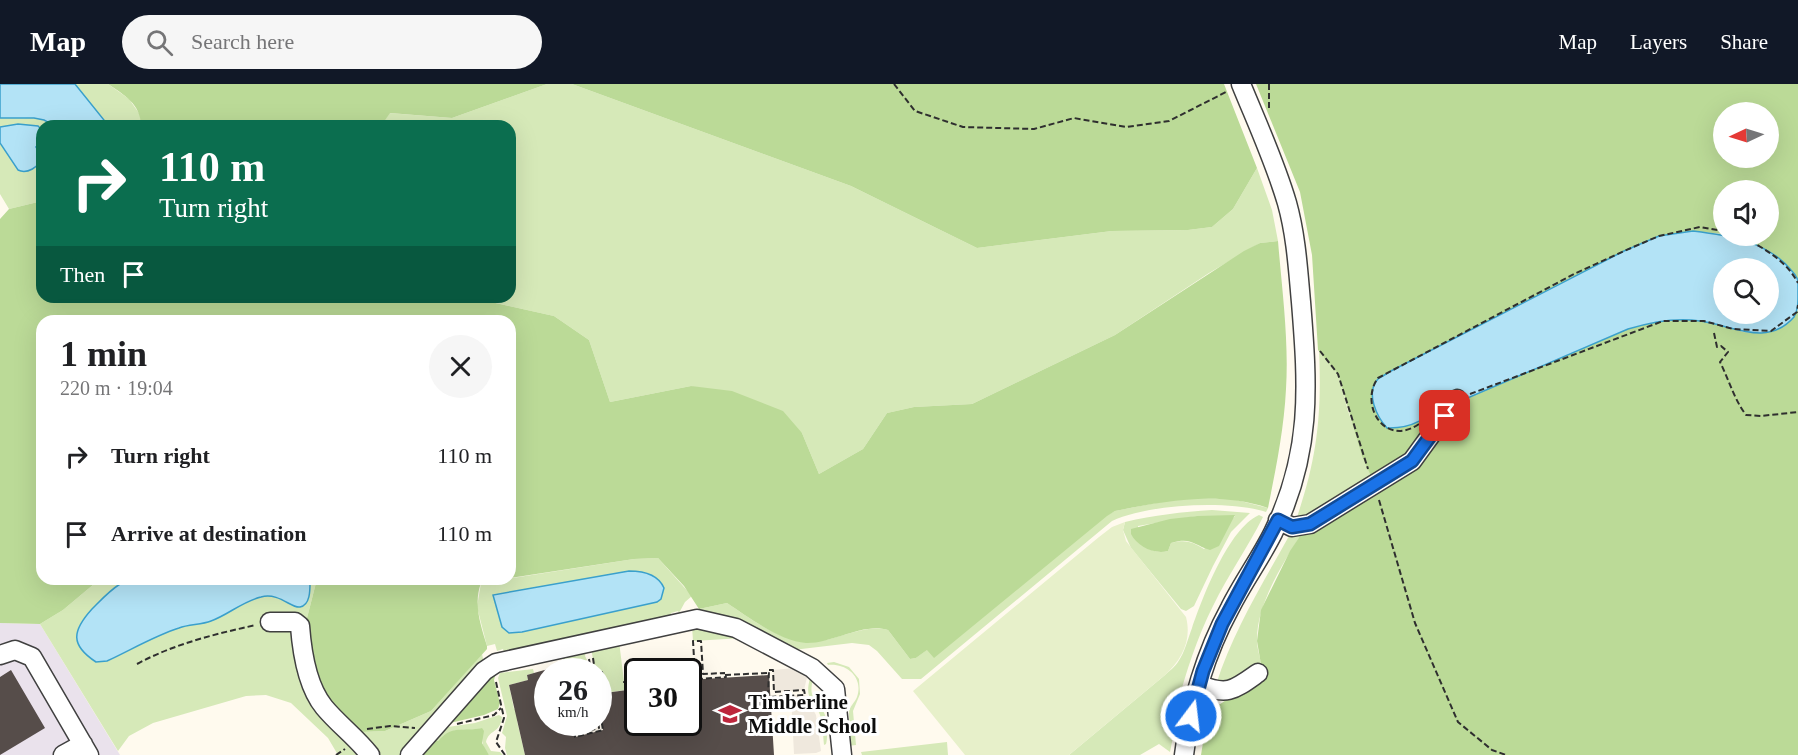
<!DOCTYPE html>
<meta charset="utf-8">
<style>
body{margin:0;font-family:"Times New Roman",serif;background:#f6f6f6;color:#202124;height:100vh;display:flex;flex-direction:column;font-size:22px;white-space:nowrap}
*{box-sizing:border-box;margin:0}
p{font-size:20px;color:#757577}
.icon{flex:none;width:33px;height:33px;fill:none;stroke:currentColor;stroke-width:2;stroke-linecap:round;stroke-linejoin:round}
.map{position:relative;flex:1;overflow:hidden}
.details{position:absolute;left:36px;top:231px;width:480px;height:270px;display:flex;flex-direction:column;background:#fff;border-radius:18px;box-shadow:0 6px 24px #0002}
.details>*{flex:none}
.guide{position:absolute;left:36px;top:36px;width:480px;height:183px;border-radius:18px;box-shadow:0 6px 24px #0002;background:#0b6e4f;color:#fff;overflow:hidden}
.needle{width:39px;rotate:266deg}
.fabs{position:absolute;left:1713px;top:18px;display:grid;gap:12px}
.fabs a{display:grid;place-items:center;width:66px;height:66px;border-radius:50%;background:#fff;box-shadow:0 6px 24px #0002;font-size:30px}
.speed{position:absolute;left:534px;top:574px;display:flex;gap:12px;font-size:30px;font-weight:700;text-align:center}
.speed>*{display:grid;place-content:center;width:78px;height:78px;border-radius:50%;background:#fff;box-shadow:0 6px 24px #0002;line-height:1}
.speed small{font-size:15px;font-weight:400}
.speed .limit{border:3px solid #111;border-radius:9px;background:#fff;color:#111}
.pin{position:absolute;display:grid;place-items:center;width:51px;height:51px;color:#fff;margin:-26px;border-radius:12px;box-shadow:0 3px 9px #0006}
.me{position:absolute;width:66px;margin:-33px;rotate:15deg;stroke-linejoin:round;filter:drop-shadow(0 0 4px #0008)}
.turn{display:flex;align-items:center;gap:21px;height:126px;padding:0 24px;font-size:27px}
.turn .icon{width:78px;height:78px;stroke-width:2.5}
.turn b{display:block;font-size:42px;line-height:51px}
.then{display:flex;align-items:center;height:57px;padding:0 24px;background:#0003;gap:12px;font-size:22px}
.round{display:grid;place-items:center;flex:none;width:63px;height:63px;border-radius:32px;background:#f6f6f6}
.headline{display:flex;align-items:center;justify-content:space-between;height:102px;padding:0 24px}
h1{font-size:36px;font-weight:700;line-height:45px}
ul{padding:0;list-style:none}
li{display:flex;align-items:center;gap:18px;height:78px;padding:0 24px}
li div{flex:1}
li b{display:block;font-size:22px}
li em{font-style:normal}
header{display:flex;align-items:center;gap:36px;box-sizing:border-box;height:84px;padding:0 30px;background:#111827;color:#fff}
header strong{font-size:28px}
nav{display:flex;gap:33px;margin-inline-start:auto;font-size:21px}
.search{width:420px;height:54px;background:#f6f6f6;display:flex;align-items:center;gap:15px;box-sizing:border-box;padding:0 21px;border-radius:33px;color:#757577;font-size:22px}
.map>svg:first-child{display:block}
.industrial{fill:#eae2ec}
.green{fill:#d6e9b8;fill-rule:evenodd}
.forest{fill:#bbda97;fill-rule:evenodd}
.pitch{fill:#e7f0ca}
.plaza{fill:#efe8dd}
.water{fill:#b3e3f6;stroke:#3aa0cc;stroke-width:1.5;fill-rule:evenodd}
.building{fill:#564d4a}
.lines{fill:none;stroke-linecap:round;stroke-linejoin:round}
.minor-casing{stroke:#404040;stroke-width:21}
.path{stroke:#2f2f2f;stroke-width:2;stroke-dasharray:6 3;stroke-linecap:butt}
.minor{stroke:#fff;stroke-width:18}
.route-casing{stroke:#114b97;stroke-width:15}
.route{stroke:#1a73e8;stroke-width:10}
.labels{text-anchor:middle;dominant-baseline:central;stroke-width:6;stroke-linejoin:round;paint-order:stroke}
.poi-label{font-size:21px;font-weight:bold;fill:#0d0d0d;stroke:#fff;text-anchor:start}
</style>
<header>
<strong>Map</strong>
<div class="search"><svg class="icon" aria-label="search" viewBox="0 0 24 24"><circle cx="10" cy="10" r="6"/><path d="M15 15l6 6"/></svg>Search here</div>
<nav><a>Map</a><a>Layers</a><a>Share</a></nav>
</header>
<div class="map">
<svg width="1798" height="671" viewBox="0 0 1798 671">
<rect width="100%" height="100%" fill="#fffaee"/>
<path class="industrial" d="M 0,539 L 40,540 L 120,671 L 0,671 Z"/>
<path class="green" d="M 0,0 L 108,0 L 129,15 L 141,32 L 141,42 L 42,42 L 42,117 L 9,125 L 0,110 Z
M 547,0 L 572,0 L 851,102 L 977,164 L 1112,147 L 1188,146 L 1212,143 L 1233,125 L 1257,84 L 1272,126 L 1278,157 L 1260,159 L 1209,189 L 1115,251 L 972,320 L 914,323 L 887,329 L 863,365 L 819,390 L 802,349 L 691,302 L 610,318 L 589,256 L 554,232 L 469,213 L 510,213 L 510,42 L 381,42 L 389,29 L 452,34 Z
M 1319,266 L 1338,290 L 1348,327 L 1375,401 L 1320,431 L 1296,436 C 1317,375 1322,331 1319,266 Z
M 1176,415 L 1233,415 L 1268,424 L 1266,428 C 1229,416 1148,420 1112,437 L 921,595 L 902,595 L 877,567 L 869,561 L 852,559 L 793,566 L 702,529 L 699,525 L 727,519 C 748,533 780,557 806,558 C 831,560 863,539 888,546 L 910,575 L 916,574 L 1107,431 L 1115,427 Z
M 1212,426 L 1250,429 L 1231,448 L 1213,482 L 1194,522 L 1186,527 L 1181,525 L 1131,464 L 1123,446 L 1125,438 C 1154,431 1182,428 1212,426 ZM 1197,432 L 1235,432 L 1204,465 C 1193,458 1185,455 1171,459 L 1168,467 C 1156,470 1149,465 1139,459 L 1138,442 Z
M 1259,431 L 1263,433 C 1248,463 1228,491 1213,522 C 1197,554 1186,588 1177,622 L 1179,623 L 1170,668 L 1159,660 L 1140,671 L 1069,671 L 1165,591 C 1169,587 1175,583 1178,578 C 1185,568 1188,554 1192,544 C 1203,513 1228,445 1259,431 Z
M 1302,449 C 1283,479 1256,521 1257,557 C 1257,564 1260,572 1261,580 L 1239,598 L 1216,601 C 1233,547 1262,501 1289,452 L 1294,452 Z
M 658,474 L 692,512 L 685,518 L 679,529 L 678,527 L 671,529 L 671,531 L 504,568 L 503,565 L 497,567 L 495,560 L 487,562 L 477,523 L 481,499 L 634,475 Z
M 100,495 L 317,495 L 307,534 L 285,529 L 269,529 L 292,547 L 363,671 L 338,671 L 328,654 L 291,619 L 266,611 L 246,612 L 153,639 L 129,652 L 118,667 L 40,540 L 63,526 Z
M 692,542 L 743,554 L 693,557 Z
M 619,557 L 625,606 L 599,610 L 599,594 L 603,593 L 602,588 L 595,588 L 591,563 Z
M 587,564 L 585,572 L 587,576 L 580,579 L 583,586 L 587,588 L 560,588 L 563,586 L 562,582 L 564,580 L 563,573 Z
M 482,570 L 484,579 L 402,671 L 375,671 L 361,648 L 385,647 L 431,627 Z
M 834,578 L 849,583 L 859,595 L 860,610 L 853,627 L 856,661 L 847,662 C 853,648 849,643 849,629 C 849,622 855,619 857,613 C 864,593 846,579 828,581 L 827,579 Z
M 533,585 L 534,589 L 527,591 L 528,596 L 509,601 L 514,625 L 517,625 L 520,635 L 517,637 L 525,671 L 507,671 L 505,664 L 506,653 L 502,649 L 507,632 L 498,594 L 500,589 Z
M 810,594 L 813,595 C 807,618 820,615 825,631 C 827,639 828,653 826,660 L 824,661 C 823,651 823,640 820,631 C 814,613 804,617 810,594 Z
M 499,631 L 502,633 C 500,650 489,645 486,658 L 491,667 L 500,668 L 503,671 L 489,671 C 481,662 482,656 482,644 C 463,648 453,641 438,657 L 430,657 L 441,644 L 475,639 Z
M 947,658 L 948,671 L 862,671 L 861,668 Z"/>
<path class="forest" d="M 108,0 L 547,0 L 452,34 L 390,29 L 381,42 L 141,42 C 141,20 124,11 108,0 Z
M 572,0 L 1224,0 L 1257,84 L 1233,125 L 1212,143 L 1188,146 L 1112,147 L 977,164 L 851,102 Z
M 1256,0 L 1798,0 L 1798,197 L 1796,192 L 1758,162 L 1729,152 L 1768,152 L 1768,106 L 1724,106 L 1723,150 C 1679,146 1664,150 1624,167 L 1391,287 L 1377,296 L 1420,339 L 1453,311 L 1463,316 L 1628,245 L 1649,239 L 1675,236 L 1699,236 L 1726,242 L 1743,248 L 1755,249 L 1771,247 L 1784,241 L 1794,232 L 1798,226 L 1798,671 L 1201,671 L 1208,628 L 1263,592 L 1257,557 L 1261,526 L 1290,467 L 1302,449 L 1375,401 L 1362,372 L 1338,290 L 1318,266 L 1312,171 L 1300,108 ZM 1724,28 L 1768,28 L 1768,74 L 1724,74 Z
M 42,117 L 42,213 L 469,213 L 554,232 L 589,256 L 610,318 L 691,302 L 732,307 L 783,327 L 802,349 L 819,390 L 863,365 L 887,329 L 914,323 L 972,320 L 1115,251 L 1244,167 L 1260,159 L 1278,157 C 1282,206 1289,256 1286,305 C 1284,345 1276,384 1268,424 C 1217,407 1167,417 1115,427 L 1107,432 L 934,574 L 927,566 L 916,574 L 910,575 L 888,546 C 864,538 831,560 806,559 C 780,557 748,533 727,519 L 699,525 L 684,502 L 658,474 L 634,475 L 510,494 L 510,237 L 42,237 L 42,495 L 100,495 L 63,526 L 40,540 L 0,539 L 0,135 L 9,125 Z
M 1235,431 L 1219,462 L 1210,466 C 1193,461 1192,453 1171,459 L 1168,467 C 1154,471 1137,462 1131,450 L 1131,445 L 1170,435 L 1197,432 Z
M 317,495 L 502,495 L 481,499 C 473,520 481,542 487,562 L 487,565 L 431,627 L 385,647 L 361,648 L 327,621 L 305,553 L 307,534 Z
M 497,585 L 494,596 L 500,619 L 498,625 L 484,631 L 450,639 Z
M 482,644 L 484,647 L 482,659 L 489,671 L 418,671 L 430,657 L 438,657 C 453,640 463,648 482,644 Z"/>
<path class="pitch" d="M 1125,438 L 1123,446 L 1126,457 L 1186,533 C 1192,556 1182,576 1165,591 L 1069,671 L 965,671 L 913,607 L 1099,453 L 1112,443 Z"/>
<path class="plaza" d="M 794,584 L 808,589 L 804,606 L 774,608 L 773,586 Z
M 791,611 L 805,611 L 816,631 L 821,667 L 816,669 L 794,670 Z"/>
<path class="water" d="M 0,0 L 75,0 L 104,36 L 106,42 L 55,42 L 44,36 L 34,34 L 0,34 Z
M 18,40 L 38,42 L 42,46 L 42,58 L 36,63 C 38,66 40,69 40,72 C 41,84 26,90 18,86 L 0,59 L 0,43 Z
M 1693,147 C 1727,151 1767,157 1791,186 C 1794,189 1797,193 1798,197 C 1798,202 1798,207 1798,211 C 1798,219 1798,226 1794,233 C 1767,264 1732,241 1700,237 C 1676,233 1651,238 1628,245 L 1463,316 L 1453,311 C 1430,330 1418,345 1387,344 C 1377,333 1365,309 1378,295 C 1382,292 1387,290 1391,287 L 1624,167 L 1659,152 ZM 1724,184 L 1768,184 L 1768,230 L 1724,230 Z
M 629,487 C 643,487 658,490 664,504 L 661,515 L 657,518 L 522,548 L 509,549 L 502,543 L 493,511 Z
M 195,495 L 310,495 C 310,504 311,521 300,523 C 292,525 279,508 261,513 C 243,517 228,531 211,537 C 201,541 189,540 179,544 C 154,552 131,566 107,577 L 96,578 C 70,561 72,547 92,525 C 101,516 109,507 120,500 Z"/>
<path class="building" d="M 548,585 L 548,639 L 572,639 L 575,653 L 603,646 L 598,610 L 627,606 L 628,611 L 638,610 L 638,639 L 688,639 L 688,596 L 769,591 L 774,671 L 525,671 L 509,601 L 528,596 L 527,591 Z
M 11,586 L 45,644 L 0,671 L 0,593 Z"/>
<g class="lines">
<g class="minor-casing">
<path id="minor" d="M 1278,436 L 1292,443 L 1310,440 L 1412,377 L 1457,315
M 270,538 L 295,538 L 300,542 C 302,569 307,602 324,623 C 338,640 356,653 370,671
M 0,571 L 15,566 L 32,573 L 89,671
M 1200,601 C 1228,612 1234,606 1258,589
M 63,671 L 83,660
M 410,671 L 484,587 L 496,579 L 697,535 L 736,544 L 812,584 L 835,605 L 842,671
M 1184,671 C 1190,621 1206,568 1230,524 C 1243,498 1260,475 1273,449 C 1312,369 1308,304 1301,218 C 1298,185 1296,151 1287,119 C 1275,78 1257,39 1241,0"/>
</g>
<path class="path" d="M 894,0 L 915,27 L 963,43 L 1034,45 L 1074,34 L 1126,43 L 1169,37 L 1228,7
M 1269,24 L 1269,0
M 1742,152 C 1764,165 1786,176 1798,199
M 1714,249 L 1717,263 L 1721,262 L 1728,268 L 1720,278 C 1729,296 1734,315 1746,331 L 1761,332 L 1798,328
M 1320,267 L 1338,290 L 1368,385
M 1470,310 L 1663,237 L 1704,237 L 1733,245 L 1771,247 L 1797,228 L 1798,221
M 1419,340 C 1384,364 1359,320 1378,294 L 1576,189 L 1624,167 L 1659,152 L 1700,143 L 1724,147
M 1379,416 L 1415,539 L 1458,638 L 1492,666 L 1506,671
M 593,574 L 595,588
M 589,575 L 591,588
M 137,580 C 174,560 215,550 256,541
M 769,586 L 773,586 L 774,608 L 804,606 L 805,611 L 768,613 Z
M 598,588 L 602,588 L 603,593 L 598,594
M 688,591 L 695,591 L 693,557 L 701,557 L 703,590 L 725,589
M 725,591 L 767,589
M 638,596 L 624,598 L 628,611 L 638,610
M 688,596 L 726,593 L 725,592
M 496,598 L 504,634 L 496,658 L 505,671
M 598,639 L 599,644 L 575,650 L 575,653 L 603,646 L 598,616
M 457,640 L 494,631 L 501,624
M 367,645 L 390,642 L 415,644
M 336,671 L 345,665"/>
<use href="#minor" class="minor"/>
</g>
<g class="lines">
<g class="route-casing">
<path id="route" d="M 1191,632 L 1203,587 L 1222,540 L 1278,436 L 1292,443 L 1310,440 L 1412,377 L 1445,332"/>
</g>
<use href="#route" class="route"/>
</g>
<defs>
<g id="school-bare" transform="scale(1.8)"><path d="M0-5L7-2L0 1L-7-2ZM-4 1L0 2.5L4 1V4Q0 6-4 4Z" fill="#bd263c" stroke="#fff" stroke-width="2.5" paint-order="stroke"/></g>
</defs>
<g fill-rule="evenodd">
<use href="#school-bare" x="730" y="630"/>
</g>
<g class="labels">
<g class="poi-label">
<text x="748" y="618">Timberline<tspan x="748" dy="24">Middle School</tspan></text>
</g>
</g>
</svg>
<div class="fabs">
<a><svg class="needle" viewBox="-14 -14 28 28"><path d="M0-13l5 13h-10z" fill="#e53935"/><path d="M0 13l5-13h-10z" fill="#757577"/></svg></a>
<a><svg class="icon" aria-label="sound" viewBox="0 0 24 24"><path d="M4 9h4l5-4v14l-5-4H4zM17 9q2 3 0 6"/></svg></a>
<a><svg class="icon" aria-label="search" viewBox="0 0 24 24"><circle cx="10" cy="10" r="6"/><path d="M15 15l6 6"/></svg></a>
</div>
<div class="speed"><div>26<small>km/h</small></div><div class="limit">30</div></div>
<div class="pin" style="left:1445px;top:332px;background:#d93025"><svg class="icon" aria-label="arrive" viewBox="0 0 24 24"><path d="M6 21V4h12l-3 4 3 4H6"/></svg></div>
<svg class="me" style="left:1191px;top:632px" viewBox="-20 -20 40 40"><circle r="17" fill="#1a73e8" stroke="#fff" stroke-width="3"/><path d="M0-11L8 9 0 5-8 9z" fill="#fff"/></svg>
<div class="guide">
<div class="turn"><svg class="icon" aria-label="right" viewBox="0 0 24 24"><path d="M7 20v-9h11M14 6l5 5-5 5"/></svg><div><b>110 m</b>Turn right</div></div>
<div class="then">Then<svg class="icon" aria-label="arrive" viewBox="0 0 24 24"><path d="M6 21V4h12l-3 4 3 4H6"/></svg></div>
</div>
<section class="details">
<div class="headline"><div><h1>1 min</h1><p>220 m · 19:04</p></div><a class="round"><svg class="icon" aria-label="close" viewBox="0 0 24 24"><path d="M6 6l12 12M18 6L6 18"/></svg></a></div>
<ul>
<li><svg class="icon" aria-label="right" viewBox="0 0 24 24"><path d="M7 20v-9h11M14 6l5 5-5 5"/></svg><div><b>Turn right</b></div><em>110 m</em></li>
<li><svg class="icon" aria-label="arrive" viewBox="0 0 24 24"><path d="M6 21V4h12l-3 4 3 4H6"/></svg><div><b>Arrive at destination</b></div><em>110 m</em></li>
</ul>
</section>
</div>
